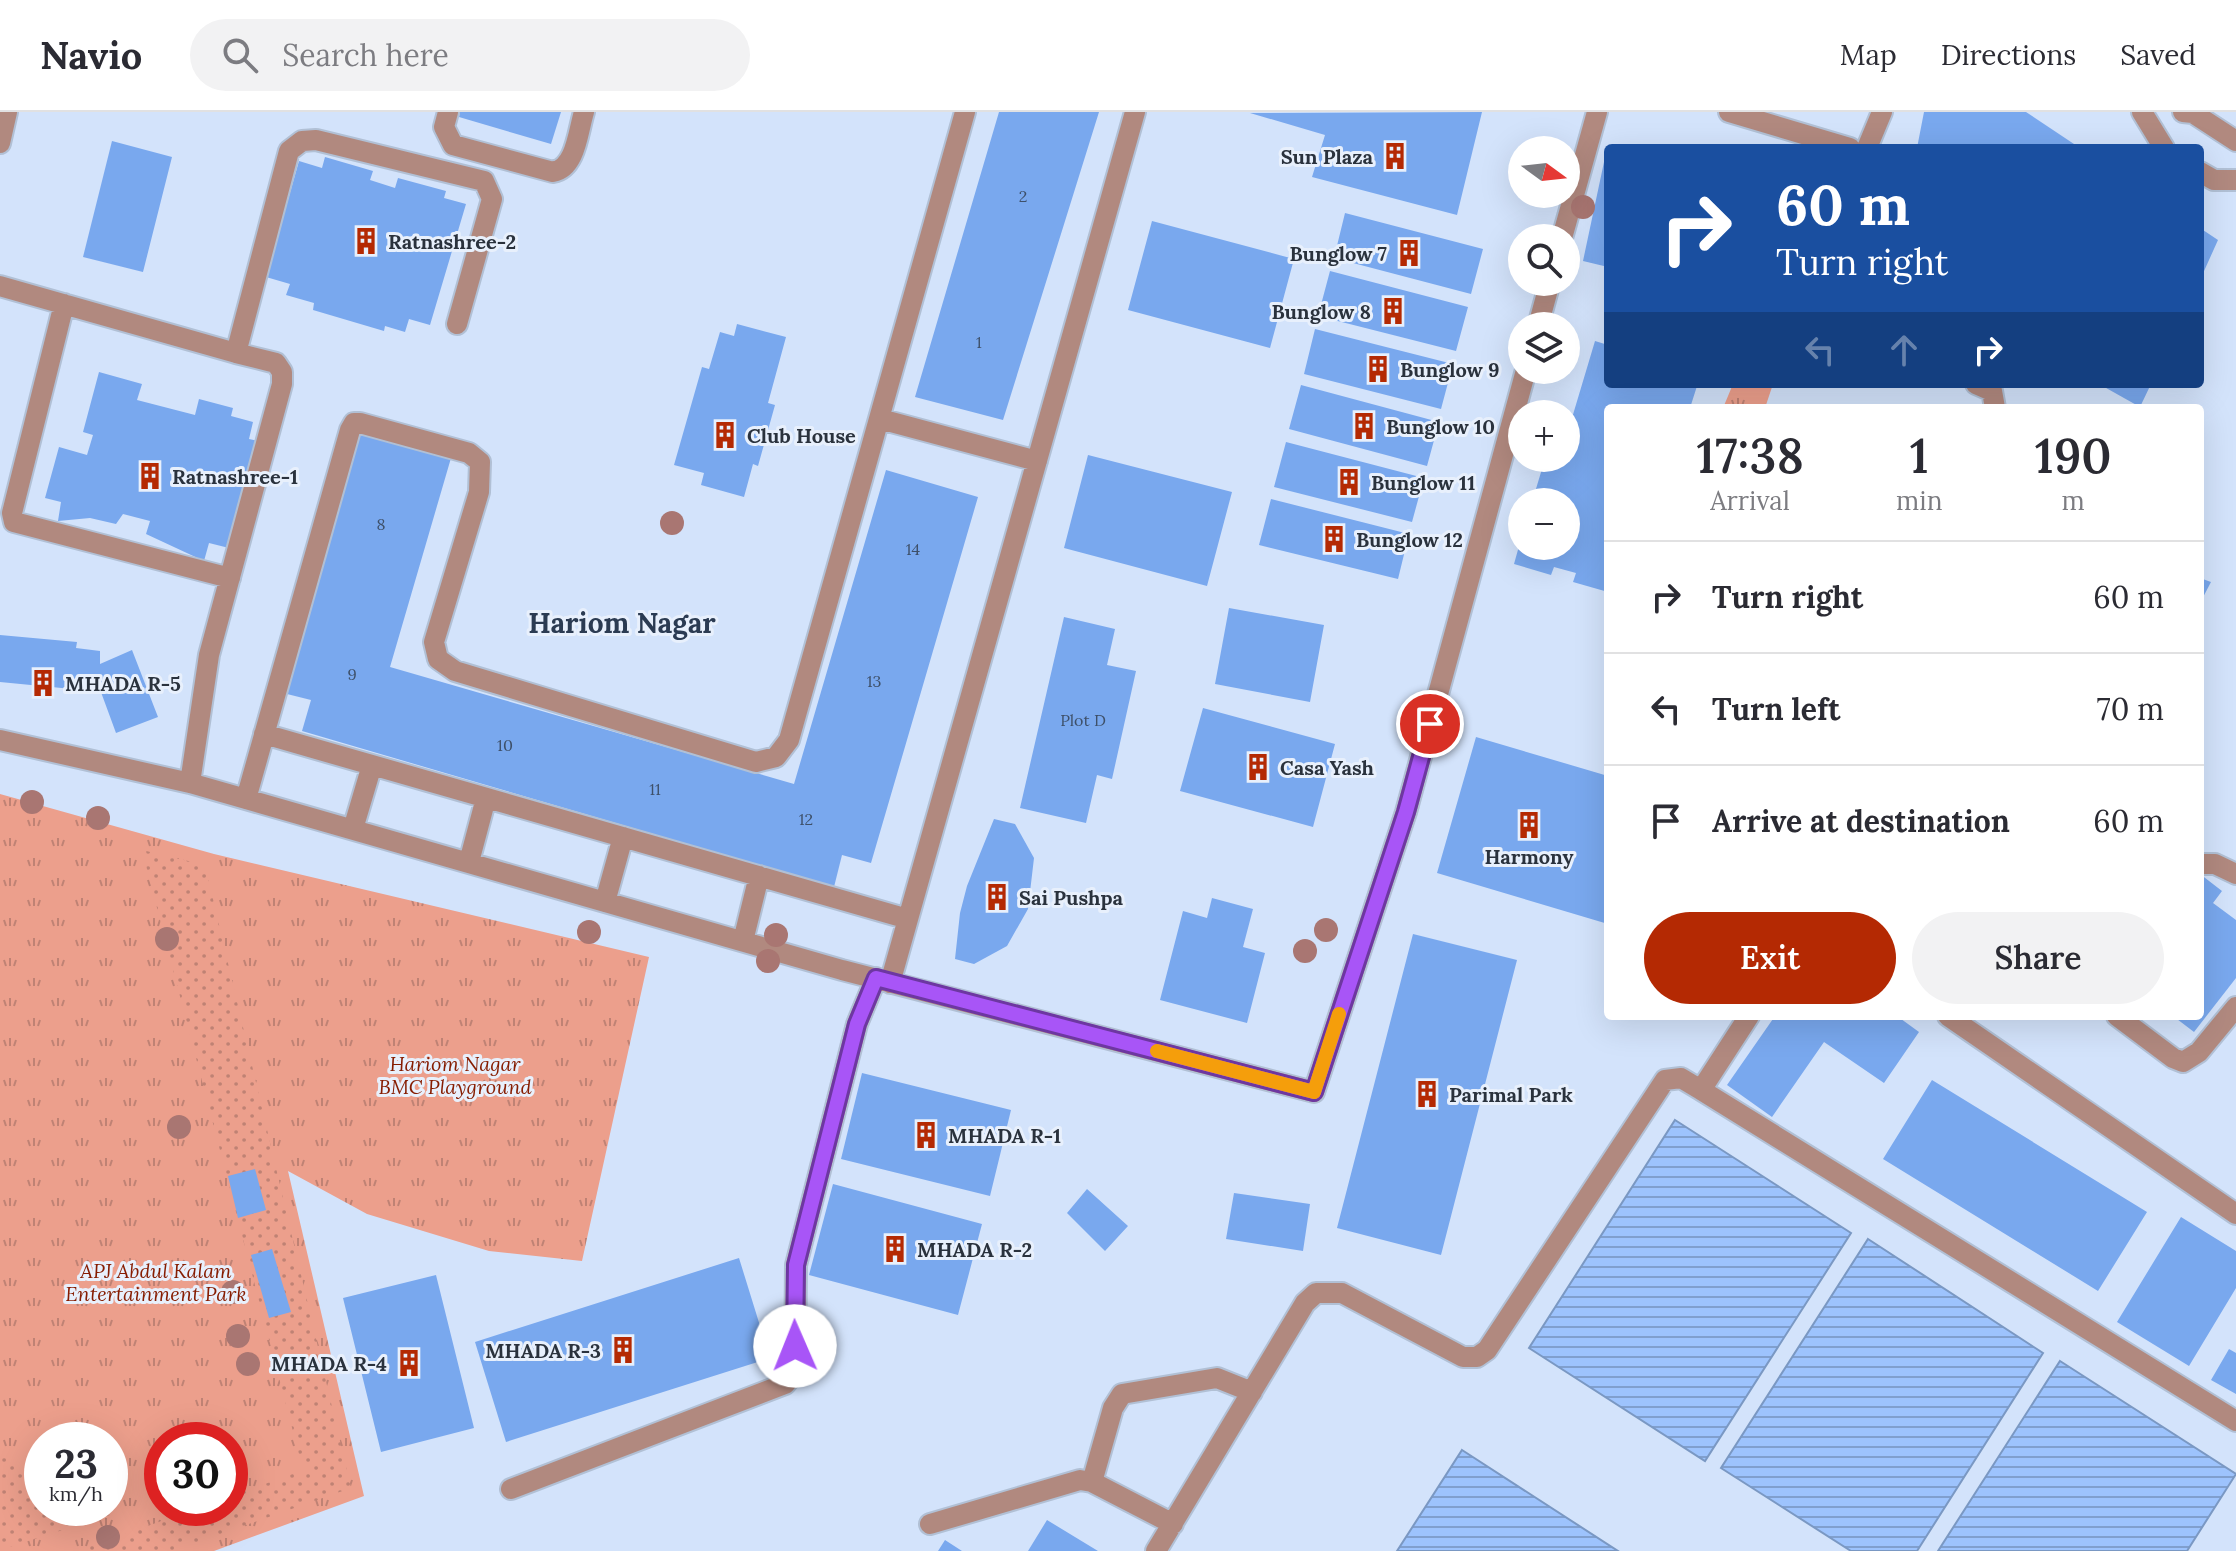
<!DOCTYPE html>
<meta charset="utf-8">
<style>
body{margin:0;font-family:Lora,serif;background:#f2f2f3;color:#2b2b33;height:100vh;display:flex;flex-direction:column;font-size:30px;white-space:nowrap}
*{box-sizing:border-box;margin:0}
p{font-size:26px;color:#7c7c81}
.icon{flex:none;width:44px;height:44px;fill:none;stroke:currentColor;stroke-width:2;stroke-linecap:round;stroke-linejoin:round}
.map{position:relative;flex:1;overflow:hidden}
.sheet{position:absolute;left:1604px;top:292px;width:600px;height:616px;display:flex;flex-direction:column;background:#fff;border-radius:8px;box-shadow:0 8px 32px #0002}
.sheet>*{flex:none}
.guide{position:absolute;left:1604px;top:32px;width:600px;height:244px;border-radius:8px;box-shadow:0 8px 32px #0002;background:#1a4fa0;color:#fff;overflow:hidden}
.needle{width:52px;rotate:105deg}
.tools{position:absolute;left:1508px;top:24px;display:grid;gap:16px}
.tools a{display:grid;place-items:center;width:72px;height:72px;border-radius:50%;background:#fff;box-shadow:0 8px 32px #0002;font-size:40px}
.speed{position:absolute;left:24px;top:1310px;display:flex;gap:16px;font-size:40px;font-weight:700;text-align:center}
.speed>*{display:grid;place-content:center;width:104px;height:104px;border-radius:50%;background:#fff;box-shadow:0 8px 32px #0002;line-height:1}
.speed small{font-size:20px;font-weight:400}
.speed .limit{border:12px solid #d22;background:#fff;color:#111}
.pin{position:absolute;display:grid;place-items:center;width:68px;height:68px;color:#fff;margin:-34px;border:4px solid #fff;border-radius:50%;box-shadow:0 2px 8px #0007}
.me{position:absolute;width:88px;margin:-44px;rotate:359deg;stroke-linejoin:round;filter:drop-shadow(0 0 6px #0008)}
.turn{display:flex;align-items:center;gap:28px;height:168px;padding:0 40px;font-size:36px}
.turn .icon{width:104px;height:104px;stroke-width:2.5}
.turn b{display:block;font-size:56px;line-height:68px}
.lanes{display:flex;align-items:center;height:76px;padding:0 40px;background:#0003;justify-content:center;gap:40px;direction:ltr}
.lanes .off{opacity:.35}
.eta{display:flex;justify-content:space-evenly;align-items:center;height:136px;text-align:center}
.eta b{font-size:48px;font-weight:600;line-height:56px}
.action{display:flex;gap:16px;margin-top:auto;padding:16px 40px}
.action a{flex:1;height:92px;border-radius:48px;background:#b42903;color:#fff;font-size:32px;font-weight:600;line-height:92px;text-align:center}
.action a+a{background:#f2f2f3;color:#2b2b33}
ul{padding:0;list-style:none}
li{display:flex;align-items:center;gap:24px;height:112px;padding:0 40px;border-top:2px solid #e1e1e2}
li div{flex:1}
li b{display:block;font-size:30px}
li em{font-style:normal}
header{display:flex;align-items:center;gap:48px;box-sizing:border-box;height:112px;padding:0 40px;background:#fff;border-bottom:2px solid #e1e1e2}
header strong{font-size:38px}
nav{display:flex;gap:44px;margin-inline-start:auto;font-size:28px}
.search{width:560px;height:72px;background:#f2f2f3;display:flex;align-items:center;gap:20px;box-sizing:border-box;padding:0 28px;border-radius:44px;color:#7c7c81;font-size:30px}
.map>svg:first-child{display:block}
.grass{fill:url(#grass-tufts);fill-rule:evenodd}
.garden{fill:url(#garden-dots)}
.water{fill:url(#water-rules);stroke:#7a98c3;stroke-width:2}
.building{fill:#79a8ee}
.lines{fill:none;stroke-linecap:round;stroke-linejoin:round}
.minor-casing{stroke:#b1c0d5;stroke-width:24}
.minor{stroke:#b1897f;stroke-width:20}
.tree{fill:#a97672}
.route-casing{stroke:#6d37a1;stroke-width:20}
.route{stroke:#a855f7;stroke-width:14}
.slow{stroke:#f59e0b;stroke-width:14}
.labels{text-anchor:middle;dominant-baseline:central;stroke-width:6;stroke-linejoin:round;paint-order:stroke}
.number-label{font-size:16px;fill:#3e5069}
.poi-label{font-size:20px;font-weight:bold;fill:#2a323d;stroke:#e8f0fc;text-anchor:start}
.park-label{font-size:20px;font-style:italic;fill:#861c01;stroke:#e8f0fc}
.district-label{font-size:28px;font-weight:bold;fill:#2b3b52;stroke:#e8f0fc}
</style>
<header>
<strong>Navio</strong>
<div class="search"><svg class="icon" aria-label="search" viewBox="0 0 24 24"><circle cx="10" cy="10" r="6"/><path d="M15 15l6 6"/></svg>Search here</div>
<nav><a>Map</a><a>Directions</a><a>Saved</a></nav>
</header>
<div class="map">
<svg width="2236" height="1439" viewBox="0 0 2236 1439">
<defs>
<pattern id="grass-tufts" width="24" height="20" patternUnits="userSpaceOnUse" patternTransform="scale(2)"><rect width="24" height="20" fill="#ec9f8c"/><path d="M3 7l-1-3M5 7V3M7 7l1-3M15 17l-1-3M17 17v-4M19 17l1-3" fill="none" stroke="#bf8274"/></pattern>
<pattern id="garden-dots" width="8" height="8" patternUnits="userSpaceOnUse" patternTransform="scale(2)"><rect width="8" height="8" fill="#ec9f8c"/><path d="M2 2h.1M6 6h.1" fill="none" stroke="#bf8274" stroke-width="1.8" stroke-linecap="round"/></pattern>
<pattern id="water-rules" width="6" height="5" patternUnits="userSpaceOnUse" patternTransform="scale(2)"><rect width="6" height="5" fill="#9dc3fd"/><path d="M0 2.5h6" fill="none" stroke="#809fce"/></pattern>
</defs>
<rect width="100%" height="100%" fill="#d3e3fb"/>
<path class="grass" d="M 1733,272 L 1773,272 L 1765,296 L 1723,296 Z
M 0,682 L 214,742 L 649,845 L 582,1149 L 489,1139 L 367,1102 L 288,1059 L 364,1384 L 214,1439 L 0,1439 ZM 42,1328 L 110,1328 L 110,1396 L 42,1396 ZM 162,1328 L 230,1328 L 230,1396 L 162,1396 Z"/>
<path class="garden" d="M 142,738 L 205,753 L 351,1376 L 172,1439 L 77,1439 L 198,1396 L 230,1396 L 230,1385 L 303,1358 Z
M 0,1342 L 42,1364 L 42,1396 L 101,1396 L 113,1402 L 0,1438 Z"/>
<path class="water" d="M 1675,1008 L 1851,1121 L 1705,1349 L 1529,1236 Z
M 1868,1127 L 2043,1241 L 1917,1439 L 1851,1439 L 1721,1356 Z
M 2060,1249 L 2236,1362 L 2187,1439 L 1938,1439 Z
M 1462,1338 L 1618,1439 L 1397,1439 Z"/>
<path class="building" d="M 460,0 L 561,0 L 551,32 L 459,5 Z
M 999,0 L 1099,0 L 1003,308 L 915,285 Z
M 1482,0 L 1457,103 L 1312,65 L 1325,23 L 1250,1 Z
M 1924,0 L 2026,0 L 2080,36 L 1917,36 Z
M 112,29 L 172,45 L 143,160 L 83,145 Z
M 325,45 L 373,59 L 370,68 L 395,76 L 398,66 L 446,79 L 444,86 L 466,92 L 430,213 L 409,207 L 405,220 L 385,214 L 384,219 L 313,198 L 314,191 L 286,183 L 290,172 L 266,165 L 299,49 L 322,56 Z
M 1604,50 L 1608,51 L 1608,155 L 1583,149 Z
M 1345,101 L 1483,137 L 1471,182 L 1334,146 Z
M 1152,109 L 1294,147 L 1270,236 L 1128,198 Z
M 2200,116 L 2218,128 L 2200,168 Z
M 1330,159 L 1468,195 L 1456,239 L 1318,204 Z
M 737,212 L 786,225 L 768,291 L 775,293 L 758,354 L 753,352 L 744,385 L 701,373 L 704,361 L 674,353 L 702,255 L 709,257 L 720,220 L 734,224 Z
M 1315,217 L 1453,252 L 1441,297 L 1304,262 Z
M 1595,229 L 1608,233 L 1608,272 L 1697,274 L 1690,296 L 1608,296 L 1608,480 L 1573,470 L 1576,461 L 1554,455 L 1551,463 L 1514,452 L 1521,427 L 1522,434 L 1566,434 L 1566,390 L 1532,390 L 1545,347 L 1558,351 L 1560,346 L 1566,346 L 1566,326 Z
M 99,260 L 142,272 L 137,288 L 195,303 L 199,287 L 233,296 L 231,304 L 253,310 L 249,327 L 258,329 L 229,436 L 209,431 L 204,449 L 146,422 L 150,409 L 123,402 L 116,412 L 90,406 L 58,409 L 61,390 L 45,386 L 59,335 L 87,343 L 93,323 L 83,320 Z
M 2099,272 L 2151,272 L 2140,295 Z
M 1301,273 L 1439,310 L 1427,354 L 1289,317 Z
M 358,319 L 451,346 L 390,555 L 794,672 L 886,358 L 978,385 L 871,751 L 842,743 L 834,775 L 302,619 L 311,588 L 283,581 Z
M 1286,330 L 1424,366 L 1412,410 L 1274,375 Z
M 1088,343 L 1232,380 L 1207,474 L 1064,436 Z
M 1271,387 L 1409,422 L 1398,467 L 1259,433 Z
M 2200,466 L 2211,470 L 2200,491 Z
M 1229,496 L 1324,513 L 1310,590 L 1215,572 Z
M 1064,505 L 1115,517 L 1107,553 L 1136,559 L 1112,667 L 1097,663 L 1086,711 L 1020,696 Z
M 0,523 L 77,530 L 76,536 L 100,539 L 100,552 L 132,538 L 158,605 L 116,621 L 98,572 L 72,569 L 72,577 L 0,570 Z
M 1203,596 L 1335,632 L 1313,715 L 1180,679 Z
M 1476,625 L 1608,664 L 1608,812 L 1437,761 Z
M 994,707 L 1015,712 L 1034,746 L 1028,797 L 1007,834 L 974,852 L 955,847 L 960,801 L 967,774 Z
M 2200,762 L 2222,779 L 2213,791 L 2236,808 L 2236,866 L 2194,920 L 2173,904 L 2200,904 Z
M 1212,786 L 1253,797 L 1243,835 L 1265,841 L 1247,911 L 1160,888 L 1183,799 L 1207,806 Z
M 1413,822 L 1517,848 L 1441,1143 L 1337,1116 Z
M 1775,904 L 1897,904 L 1919,920 L 1884,971 L 1824,930 L 1772,1005 L 1727,973 Z
M 862,961 L 1011,998 L 990,1084 L 841,1047 Z
M 1932,968 L 2147,1100 L 2098,1179 L 1883,1047 Z
M 255,1057 L 266,1098 L 238,1106 L 228,1064 Z
M 833,1072 L 982,1112 L 958,1203 L 809,1163 Z
M 1087,1077 L 1128,1114 L 1105,1139 L 1067,1101 Z
M 1234,1081 L 1310,1092 L 1303,1139 L 1226,1127 Z
M 2181,1105 L 2236,1139 L 2236,1176 L 2189,1254 L 2117,1210 Z
M 272,1137 L 291,1200 L 269,1206 L 251,1143 Z
M 739,1146 L 770,1246 L 506,1330 L 475,1230 Z
M 436,1163 L 474,1316 L 381,1340 L 343,1186 Z
M 2229,1237 L 2236,1241 L 2236,1282 L 2211,1268 Z
M 1047,1408 L 1098,1439 L 1028,1439 Z
M 945,1428 L 962,1439 L 938,1439 Z"/>
<g class="lines">
<g class="minor-casing">
<path id="minor" d="M 448,0 L 444,15 L 453,33 L 553,60 C 576,56 578,19 584,0
M 1729,0 L 1850,36
M 2142,0 L 2164,36
M 2183,0 L 2193,1 L 2236,29
M 0,31 L 7,0
M 1867,36 L 1882,0
M 2200,60 L 2214,68 L 2236,68
M 1562,126 L 1597,0
M 0,174 L 236,241 L 289,39 L 302,29 L 316,28 L 484,69 L 492,87 L 457,212
M 64,192 L 12,401 L 14,410 L 230,466
M 1538,214 L 1550,170
M 1976,272 L 1992,279 L 1995,296
M 880,307 L 1037,349
M 264,622 L 908,807
M 0,628 L 190,671 L 842,858 L 1314,980 L 1406,700 L 1526,258
M 190,671 L 209,543 L 282,272 L 282,260 L 276,251 L 236,241
M 246,687 L 350,318 L 354,311 L 360,311 L 469,341 L 480,350 L 479,380 L 434,530 L 438,547 L 455,559 L 756,650 L 776,645 L 789,628 L 965,0
M 353,717 L 372,653
M 469,750 L 486,686
M 2200,752 L 2215,752 L 2236,762
M 605,790 L 623,725
M 743,829 L 759,764
M 890,871 L 1135,0
M 1749,904 L 1701,978 L 2236,1309
M 1948,904 L 2236,1102
M 2117,904 L 2173,946 L 2183,950 L 2199,940 L 2236,895
M 1092,1370 L 1113,1296 L 1122,1282 L 1217,1266 L 1252,1280
M 511,1377 L 785,1272 L 795,1260 L 796,1153 L 857,912 L 876,866
M 930,1412 L 1080,1368 L 1092,1370 L 1173,1412
M 1156,1439 L 1305,1191 L 1316,1181 L 1342,1181 L 1463,1245 L 1477,1245 L 1487,1238 L 1665,968 L 1681,966 L 1701,978"/>
</g>
<use href="#minor" class="minor"/>
</g>
<g class="tree">
<circle cx="1583" cy="95" r="12"/>
<circle cx="672" cy="411" r="12"/>
<circle cx="32" cy="690" r="12"/>
<circle cx="98" cy="706" r="12"/>
<circle cx="1326" cy="818" r="12"/>
<circle cx="589" cy="820" r="12"/>
<circle cx="776" cy="823" r="12"/>
<circle cx="167" cy="827" r="12"/>
<circle cx="1305" cy="839" r="12"/>
<circle cx="768" cy="849" r="12"/>
<circle cx="179" cy="1015" r="12"/>
<circle cx="233" cy="1180" r="12"/>
<circle cx="238" cy="1224" r="12"/>
<circle cx="248" cy="1252" r="12"/>
<circle cx="108" cy="1425" r="12"/>
</g>
<g class="lines">
<g class="route-casing">
<path id="route" d="M 795,1234 L 796,1153 L 857,912 L 876,866 L 1314,980 L 1406,700 L 1430,612"/>
</g>
<use href="#route" class="route"/>
<path class="slow" d="M 1157,939 L 1314,980 L 1339,902"/>
</g>
<defs>
<g id="building-bare" transform="scale(2.16)"><path d="M-4-6H4V6H1V3H-1V6H-4ZM-2.5-4.3h1.7v1.8h-1.7ZM.8-4.3h1.7v1.8H.8ZM-2.5-1h1.7V.8h-1.7ZM.8-1h1.7V.8H.8Z" fill="#b42903" stroke="#e8f0fc" stroke-width="2.5" paint-order="stroke"/></g>
</defs>
<g fill-rule="evenodd">
<use href="#building-bare" x="1395" y="44"/>
<use href="#building-bare" x="366" y="129"/>
<use href="#building-bare" x="1409" y="141"/>
<use href="#building-bare" x="1393" y="199"/>
<use href="#building-bare" x="1378" y="257"/>
<use href="#building-bare" x="1364" y="314"/>
<use href="#building-bare" x="725" y="323"/>
<use href="#building-bare" x="150" y="364"/>
<use href="#building-bare" x="1349" y="370"/>
<use href="#building-bare" x="1334" y="427"/>
<use href="#building-bare" x="43" y="571"/>
<use href="#building-bare" x="1258" y="655"/>
<use href="#building-bare" x="1529" y="713"/>
<use href="#building-bare" x="997" y="785"/>
<use href="#building-bare" x="1427" y="982"/>
<use href="#building-bare" x="926" y="1023"/>
<use href="#building-bare" x="895" y="1137"/>
<use href="#building-bare" x="623" y="1238"/>
<use href="#building-bare" x="409" y="1251"/>
</g>
<g class="labels">
<g class="number-label">
<text x="1023" y="84">2</text>
<text x="979" y="230">1</text>
<text x="381" y="412">8</text>
<text x="913" y="437">14</text>
<text x="352" y="562">9</text>
<text x="874" y="569">13</text>
<text x="1083" y="608">Plot D</text>
<text x="505" y="633">10</text>
<text x="655" y="677">11</text>
<text x="806" y="707">12</text>
</g>
<g class="poi-label">
<text x="1373" y="44" text-anchor="end">Sun Plaza</text>
<text x="388" y="129">Ratnashree-2</text>
<text x="1387" y="141" text-anchor="end">Bunglow 7</text>
<text x="1371" y="199" text-anchor="end">Bunglow 8</text>
<text x="1400" y="257">Bunglow 9</text>
<text x="1386" y="314">Bunglow 10</text>
<text x="747" y="323">Club House</text>
<text x="172" y="364">Ratnashree-1</text>
<text x="1371" y="370">Bunglow 11</text>
<text x="1356" y="427">Bunglow 12</text>
<text x="65" y="571">MHADA R-5</text>
<text x="1280" y="655">Casa Yash</text>
<text x="1529" y="744" text-anchor="middle">Harmony</text>
<text x="1019" y="785">Sai Pushpa</text>
<text x="1449" y="982">Parimal Park</text>
<text x="948" y="1023">MHADA R-1</text>
<text x="917" y="1137">MHADA R-2</text>
<text x="601" y="1238" text-anchor="end">MHADA R-3</text>
<text x="387" y="1251" text-anchor="end">MHADA R-4</text>
</g>
<g class="park-label">
<text x="455" y="951">Hariom Nagar<tspan x="455" dy="23">BMC Playground</tspan></text>
<text x="156" y="1158">APJ Abdul Kalam<tspan x="156" dy="23">Entertainment Park</tspan></text>
</g>
<g class="district-label">
<text x="622" y="511">Hariom Nagar</text>
</g>
</g>
</svg>
<div class="tools">
<a><svg class="needle" viewBox="-14 -14 28 28"><path d="M0-13l5 13h-10z" fill="#e53935"/><path d="M0 13l5-13h-10z" fill="#7c7c81"/></svg></a>
<a><svg class="icon" aria-label="search" viewBox="0 0 24 24"><circle cx="10" cy="10" r="6"/><path d="M15 15l6 6"/></svg></a>
<a><svg class="icon" aria-label="layers" viewBox="0 0 24 24"><path d="M12 4l9 5-9 5-9-5zM3 14l9 5 9-5"/></svg></a>
<a>+</a>
<a>−</a>
</div>
<div class="speed"><div>23<small>km/h</small></div><div class="limit">30</div></div>
<div class="pin" style="left:1430px;top:612px;background:#d93025"><svg class="icon" aria-label="arrive" viewBox="0 0 24 24"><path d="M6 21V4h12l-3 4 3 4H6"/></svg></div>
<svg class="me" style="left:795px;top:1234px" viewBox="-20 -20 40 40"><circle r="19" fill="#fff"/><path d="M0-13L10 11 0 6-10 11z" fill="#a855f7"/></svg>
<div class="guide">
<div class="turn"><svg class="icon" aria-label="right" viewBox="0 0 24 24"><path d="M7 20v-9h11M14 6l5 5-5 5"/></svg><div><b>60 m</b>Turn right</div></div>
<div class="lanes"><svg class="icon off" aria-label="left" viewBox="0 0 24 24"><path d="M17 20v-9H6M10 6l-5 5 5 5"/></svg><svg class="icon off" aria-label="ahead" viewBox="0 0 24 24"><path d="M12 20V5M6 11l6-6 6 6"/></svg><svg class="icon" aria-label="right" viewBox="0 0 24 24"><path d="M7 20v-9h11M14 6l5 5-5 5"/></svg></div>
</div>
<section class="sheet">
<div class="eta">
<div><b>17:38</b><p>Arrival</p></div>
<div><b>1</b><p>min</p></div>
<div><b>190</b><p>m</p></div>
</div>
<ul>
<li><svg class="icon" aria-label="right" viewBox="0 0 24 24"><path d="M7 20v-9h11M14 6l5 5-5 5"/></svg><div><b>Turn right</b></div><em>60 m</em></li>
<li><svg class="icon" aria-label="left" viewBox="0 0 24 24"><path d="M17 20v-9H6M10 6l-5 5 5 5"/></svg><div><b>Turn left</b></div><em>70 m</em></li>
<li><svg class="icon" aria-label="arrive" viewBox="0 0 24 24"><path d="M6 21V4h12l-3 4 3 4H6"/></svg><div><b>Arrive at destination</b></div><em>60 m</em></li>
</ul>
<div class="action"><a>Exit</a><a>Share</a></div>
</section>
</div>
